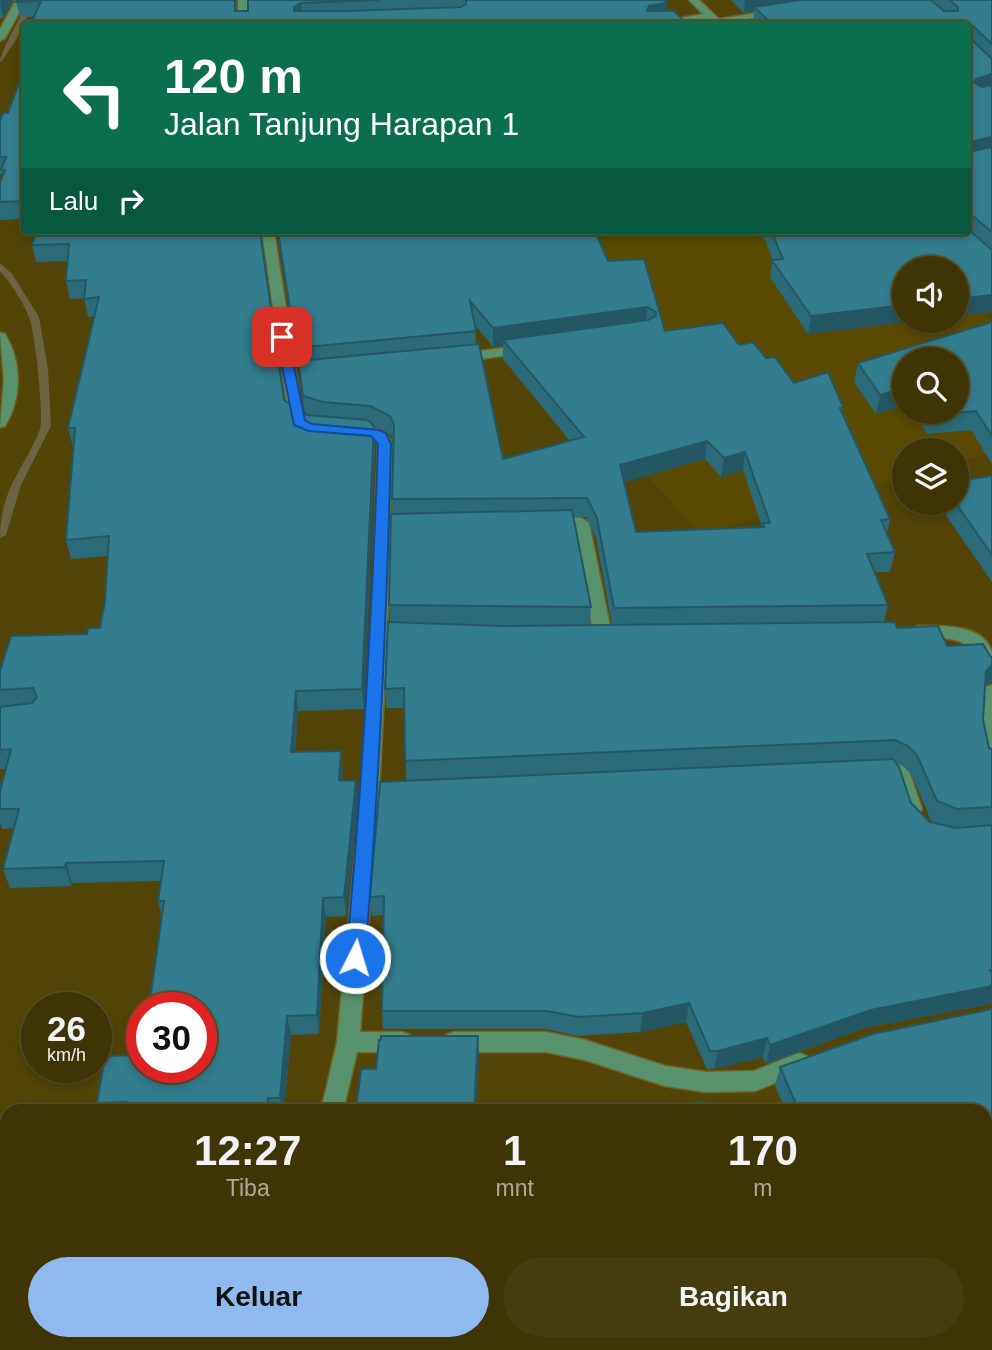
<!DOCTYPE html>
<html lang="id">
<style>
body{margin:0;font-family:Helvetica,sans-serif;background:#453c0f;color:#f1f3f6;height:100vh;display:flex;flex-direction:column;font-size:26px;white-space:nowrap}
*{box-sizing:border-box;margin:0}
p{font-size:23px;color:#adaa9a}
.icon{flex:none;width:38px;height:38px;fill:none;stroke:currentColor;stroke-width:2;stroke-linecap:round;stroke-linejoin:round}
.map{position:relative;flex:1;overflow:hidden}
.drawer{position:absolute;left:0px;top:1104px;width:992px;height:247px;display:flex;flex-direction:column;background:#3e3405;border-radius:21px 21px 0 0;box-shadow:0 4px 10px #0003,0 0 0 2px #574f27}
.drawer>*{flex:none}
.hud{position:absolute;left:21px;top:21px;width:950px;height:214px;border-radius:7px;box-shadow:0 4px 10px #0003,0 0 0 2px #574f27;background:#0b6e4f;color:#fff;overflow:hidden}
.buttons{position:absolute;left:892px;top:256px;display:grid;gap:14px}
.buttons a{display:grid;place-items:center;width:77px;height:77px;border-radius:50%;background:#3e3405;box-shadow:0 4px 10px #0003,0 0 0 2px #574f27;font-size:35px}
.speed{position:absolute;left:21px;top:992px;display:flex;gap:14px;font-size:35px;font-weight:700;text-align:center}
.speed>*{display:grid;place-content:center;width:91px;height:91px;border-radius:50%;background:#3e3405;box-shadow:0 4px 10px #0003,0 0 0 2px #574f27;line-height:1}
.speed small{font-size:18px;font-weight:400}
.speed .limit{border:10px solid #d22;background:#fff;color:#111}
.pin{position:absolute;display:grid;place-items:center;width:60px;height:60px;color:#fff;margin:-30px;border-radius:14px;box-shadow:0 4px 10px #0006}
.me{position:absolute;width:77px;margin:-38px;rotate:5deg;stroke-linejoin:round;filter:drop-shadow(0 0 5px #0008)}
.turn{display:flex;align-items:center;gap:24px;height:147px;padding:0 28px;font-size:32px}
.turn .icon{width:91px;height:91px;stroke-width:2.5}
.turn b{display:block;font-size:49px;line-height:60px}
.then{display:flex;align-items:center;height:66px;padding:0 28px;background:#0003;gap:14px;font-size:26px}
.eta{display:flex;justify-content:space-evenly;align-items:center;height:119px;text-align:center}
.eta b{font-size:42px;font-weight:800;line-height:49px}
.primary-button{display:flex;gap:14px;margin-top:auto;padding:14px 28px}
.primary-button a{flex:1;height:80px;border-radius:42px;background:#90b9f0;color:#111;font-size:28px;font-weight:800;line-height:80px;text-align:center}
.primary-button a+a{background:#453c0f;color:#f1f3f6}
.map>svg:first-child{display:block}
.built{fill:#5b4b02;fill-rule:evenodd}
.lines{fill:none;stroke-linecap:round;stroke-linejoin:round}
.stream{fill:#6c6341;fill-rule:evenodd}
.minor-casing{stroke:#70632a;stroke-width:3}
.minor{fill:#58936d;fill-rule:evenodd}
.wall{fill:#2b6b79;fill-rule:evenodd}
.shaded-wall{fill:#235763}
.building{fill:#327c8d;stroke:#235763;stroke-width:2;fill-rule:evenodd}
.route{fill:#1a73e8;stroke:#114b97;stroke-width:2}
</style>
<div class="map">
<svg width="992" height="1350" viewBox="0 0 992 1350">
<rect width="100%" height="100%" fill="#534507"/>
<path class="built" d="M 629,231 L 903,231 L 905,320 L 957,320 L 957,287 L 992,322 L 992,453 L 957,463 L 957,450 L 905,450 L 905,477 L 700,534 L 471,277 ZM 905,359 L 957,359 L 957,411 L 905,411 Z"/>
<g class="lines">
<path class="stream" d="M 29,0 L 35,0 L 17,38 L 2,61 L 0,62 C 0,52 23,13 29,0 Z
M 0,263 L 12,274 L 39,317 L 48,369 L 51,426 L 21,485 L 6,535 L 0,538 C 0,489 24,470 40,429 C 44,416 35,331 29,317 C 24,303 10,282 0,271 Z"/>
<g class="minor-casing">
<path id="minor" d="M 16,0 L 26,0 L 5,38 L 0,41 L 0,29 Z
M 238,0 L 248,0 L 248,24 L 239,24 Z
M 689,0 L 699,0 L 719,19 L 776,10 L 781,13 L 720,24 L 714,24 L 709,19 L 670,24 L 648,24 L 703,14 Z
M 262,231 L 274,231 L 303,417 L 310,425 L 303,429 L 298,428 L 289,418 Z
M 0,333 L 5,334 C 22,363 22,397 5,426 L 0,427 L 4,380 Z
M 525,345 L 530,346 L 530,352 L 459,362 L 452,358 L 459,354 Z
M 352,426 C 369,427 385,426 392,444 L 387,633 L 379,792 L 360,1032 L 402,1032 L 410,1035 L 413,1042 L 410,1049 L 402,1052 L 357,1052 L 343,1111 L 321,1111 L 337,1042 L 361,792 L 371,633 L 378,444 L 371,436 L 347,433 L 345,430 Z
M 550,517 L 581,518 L 589,523 L 612,636 L 609,640 L 597,640 L 594,636 L 574,528 L 544,525 L 542,522 Z
M 918,626 C 941,626 984,623 992,653 C 992,660 992,669 992,676 L 986,674 C 970,648 969,638 935,638 C 927,638 920,638 912,636 L 910,632 Z
M 992,685 L 992,769 L 985,767 C 974,745 981,715 983,691 L 986,687 Z
M 880,763 L 896,763 L 908,768 L 922,809 L 919,814 L 912,816 L 905,814 L 893,777 L 873,775 L 871,770 L 873,765 Z
M 454,1032 L 546,1032 L 585,1040 L 665,1066 L 706,1072 L 754,1071 L 799,1053 L 807,1056 L 810,1063 L 807,1070 L 755,1091 L 706,1092 L 665,1086 L 585,1060 L 546,1052 L 454,1052 L 446,1049 L 443,1042 L 446,1035 Z
M 735,1344 L 761,1344 L 763,1350 L 737,1350 Z"/>
</g>
<use href="#minor" class="minor"/>
</g>
<path class="wall" d="M 0,0 L 14,0 L 3,18 L 0,18 Z
M 17,0 L 236,0 L 237,11 L 248,11 L 248,0 L 664,0 L 666,11 L 20,17 L 16,2 Z
M 731,0 L 992,0 L 992,312 L 957,316 L 957,268 L 808,334 L 770,277 L 772,260 L 773,260 L 761,231 L 968,231 L 968,24 L 755,24 L 753,22 L 754,11 L 744,13 Z
M 24,70 L 24,219 L 0,220 L 0,183 L 3,176 L 2,174 L 0,174 L 0,121 L 8,113 Z
M 260,231 L 284,400 L 305,414 L 277,231 L 595,231 L 608,261 L 644,259 L 665,331 L 739,345 L 766,358 L 794,383 L 843,407 L 842,413 L 890,519 L 887,534 L 895,552 L 890,572 L 875,572 L 888,605 L 884,622 L 897,628 L 947,646 L 992,683 L 985,684 L 983,720 L 989,748 L 992,749 L 992,1000 L 991,1004 L 865,1028 L 766,1064 L 763,1057 L 714,1069 L 707,1069 L 686,1022 L 640,1032 L 578,1036 L 546,1029 L 383,1029 L 382,1011 L 383,915 L 372,916 L 370,897 L 885,760 L 406,780 L 405,708 L 386,708 L 385,689 L 390,622 L 389,605 L 392,514 L 392,499 L 393,440 L 391,435 L 373,425 L 375,445 L 364,709 L 298,711 L 295,752 L 343,771 L 342,780 L 356,781 L 358,800 L 346,916 L 326,917 L 319,1034 L 291,1035 L 284,1111 L 100,1111 L 97,1103 L 142,1068 L 162,917 L 158,901 L 161,881 L 72,883 L 71,886 L 10,888 L 3,869 L 14,828 L 2,829 L 0,823 L 0,791 L 6,769 L 0,769 L 0,690 L 87,634 L 100,628 L 105,601 L 108,556 L 71,559 L 66,540 L 73,447 L 68,428 L 95,316 L 88,317 L 84,298 L 70,299 L 66,281 L 68,261 L 36,262 L 32,245 ZM 475,325 L 493,347 L 503,345 L 503,359 L 570,441 L 503,459 L 476,344 ZM 705,459 L 721,477 L 743,470 L 762,527 L 636,532 L 624,482 ZM 573,517 L 586,517 L 596,538 L 612,625 L 590,625 L 591,607 ZM 895,762 L 903,766 L 912,775 L 931,821 L 943,825 L 930,822 L 911,803 Z
M 992,322 L 992,464 L 971,430 L 927,434 L 913,411 L 957,411 L 905,359 L 876,414 L 854,382 L 858,363 Z
M 992,476 L 992,582 L 937,502 L 957,502 Z
M 992,1009 L 992,1350 L 895,1350 L 893,1344 L 985,1344 L 985,1111 L 786,1111 L 775,1086 L 780,1067 Z"/>
<path class="shaded-wall" d="M 2,0 L 14,0 L 3,18 L 0,2 Z
M 745,0 L 836,0 L 754,7 L 754,11 L 744,13 Z
M 301,3 L 302,18 L 294,11 L 294,7 Z
M 667,3 L 665,18 L 647,11 L 649,6 Z
M 992,74 L 992,87 L 972,94 L 974,82 L 976,79 Z
M 992,137 L 992,151 L 968,158 L 969,142 Z
M 992,295 L 992,312 L 957,316 L 957,299 Z
M 905,305 L 905,320 L 924,320 L 808,334 L 811,316 Z
M 647,307 L 646,325 L 503,340 L 503,345 L 493,347 L 493,328 Z
M 905,388 L 905,405 L 876,414 L 880,395 Z
M 374,426 L 375,445 L 364,709 L 362,689 Z
M 707,441 L 705,459 L 618,484 L 620,465 Z
M 745,452 L 743,470 L 721,477 L 724,458 Z
M 992,665 L 992,683 L 985,685 L 986,671 Z
M 296,691 L 298,711 L 293,772 L 291,752 Z
M 341,751 L 343,771 L 341,800 L 339,780 Z
M 356,781 L 358,800 L 346,916 L 344,897 Z
M 66,863 L 72,883 L 71,886 L 65,867 Z
M 323,898 L 326,917 L 319,1034 L 317,1015 Z
M 992,986 L 992,1000 L 991,1004 L 865,1028 L 766,1064 L 770,1045 L 871,1010 Z
M 689,1003 L 686,1022 L 640,1032 L 643,1013 Z
M 287,1016 L 291,1035 L 284,1111 L 282,1111 L 280,1098 Z
M 478,1036 L 479,1055 L 476,1111 L 474,1111 Z
M 767,1038 L 763,1057 L 714,1069 L 718,1051 Z
M 268,1098 L 270,1111 L 267,1111 Z"/>
<path class="building" d="M 17,0 L 235,0 L 235,11 L 248,11 L 248,0 L 379,0 L 301,3 L 294,7 L 294,11 L 348,11 L 461,7 L 466,4 L 466,0 L 664,0 L 667,3 L 649,6 L 647,11 L 674,11 L 687,24 L 31,24 L 41,1 L 16,2 Z
M 800,0 L 931,0 L 944,11 L 958,11 L 958,7 L 949,0 L 992,0 L 992,44 L 973,26 L 969,26 L 970,38 L 992,59 L 992,74 L 976,79 L 974,82 L 982,87 L 992,85 L 992,137 L 969,142 L 972,151 L 992,147 L 992,232 L 968,212 L 968,24 L 772,24 L 754,7 Z
M 24,70 L 24,201 L 0,202 L 0,183 L 5,170 L 1,170 L 6,157 L 0,157 L 0,121 L 3,113 L 8,113 Z
M 968,229 L 992,250 L 992,295 L 957,299 L 957,268 L 905,268 L 905,305 L 811,316 L 772,260 L 783,259 L 771,231 L 968,231 Z
M 37,231 L 260,231 L 284,400 L 307,415 L 368,420 L 374,426 L 362,689 L 296,691 L 291,752 L 341,751 L 339,780 L 356,781 L 344,897 L 323,898 L 317,1015 L 287,1016 L 280,1098 L 268,1098 L 267,1111 L 126,1111 L 127,1102 L 97,1103 L 105,1056 L 142,1055 L 142,1068 L 201,1068 L 201,1008 L 149,1008 L 164,901 L 158,901 L 164,861 L 66,863 L 65,867 L 3,869 L 19,809 L 0,809 L 0,791 L 11,749 L 0,750 L 0,707 L 32,703 L 37,697 L 33,688 L 0,690 L 0,671 L 11,636 L 87,634 L 88,628 L 100,628 L 105,601 L 109,536 L 66,540 L 75,428 L 68,428 L 99,297 L 84,299 L 86,280 L 66,281 L 69,244 L 32,245 Z
M 278,231 L 595,231 L 608,261 L 644,259 L 665,331 L 723,323 L 739,345 L 753,342 L 766,358 L 775,357 L 794,383 L 828,372 L 843,407 L 840,408 L 890,519 L 881,520 L 895,552 L 867,554 L 888,605 L 614,608 L 597,518 L 587,498 L 392,499 L 394,425 L 390,416 L 370,406 L 323,402 L 303,396 L 298,361 L 479,344 L 503,459 L 584,437 L 503,340 L 648,320 L 656,316 L 656,312 L 647,307 L 493,328 L 470,301 L 476,331 L 296,348 ZM 707,441 L 724,458 L 745,452 L 770,523 L 763,523 L 764,527 L 636,532 L 620,465 Z
M 992,322 L 992,436 L 976,411 L 931,415 L 929,411 L 957,411 L 957,359 L 905,359 L 905,388 L 880,395 L 858,363 Z
M 992,476 L 992,555 L 955,502 L 957,502 L 957,481 Z
M 572,510 L 591,607 L 389,605 L 391,514 Z
M 388,622 L 503,626 L 895,622 L 897,628 L 938,626 L 947,646 L 983,644 L 990,656 L 992,657 L 992,665 L 986,671 L 983,720 L 989,748 L 992,749 L 992,807 L 957,809 L 937,801 L 917,755 L 908,746 L 895,740 L 405,761 L 404,688 L 385,689 Z
M 893,759 L 899,767 L 911,803 L 930,822 L 956,828 L 992,825 L 992,970 L 990,970 L 992,973 L 992,986 L 871,1010 L 770,1045 L 767,1038 L 718,1051 L 710,1051 L 689,1003 L 643,1013 L 579,1017 L 547,1011 L 382,1011 L 384,896 L 370,897 L 380,782 Z
M 992,1009 L 992,1350 L 909,1350 L 907,1344 L 985,1344 L 985,1111 L 799,1111 L 780,1067 L 873,1034 Z
M 381,1036 L 478,1036 L 474,1111 L 356,1111 L 361,1069 L 376,1069 L 379,1040 L 381,1040 Z
M 704,1101 L 706,1111 L 634,1111 Z
M 96,1344 L 694,1344 L 695,1350 L 95,1350 Z"/>
<path class="route" d="M 282,333 L 288,337 L 305,420 L 312,424 L 379,430 L 386,433 L 391,444 C 387,616 379,787 365,958 L 362,964 L 355,966 L 348,964 L 346,958 C 362,787 372,616 378,444 L 371,436 L 309,431 L 294,425 L 276,337 Z"/>
</svg>
<div class="buttons">
<a><svg class="icon" aria-label="sound" viewBox="0 0 24 24"><path d="M4 9h4l5-4v14l-5-4H4zM17 9q2 3 0 6"/></svg></a>
<a><svg class="icon" aria-label="search" viewBox="0 0 24 24"><circle cx="10" cy="10" r="6"/><path d="M15 15l6 6"/></svg></a>
<a><svg class="icon" aria-label="layers" viewBox="0 0 24 24"><path d="M12 4l9 5-9 5-9-5zM3 14l9 5 9-5"/></svg></a>
</div>
<div class="speed"><div>26<small>km/h</small></div><div class="limit">30</div></div>
<div class="pin" style="left:282px;top:337px;background:#d93025"><svg class="icon" aria-label="arrive" viewBox="0 0 24 24"><path d="M6 21V4h12l-3 4 3 4H6"/></svg></div>
<svg class="me" style="left:355px;top:958px" viewBox="-20 -20 40 40"><circle r="17" fill="#1a73e8" stroke="#fff" stroke-width="3"/><path d="M0-11L8 9 0 5-8 9z" fill="#fff"/></svg>
<div class="hud">
<div class="turn"><svg class="icon" aria-label="left" viewBox="0 0 24 24"><path d="M17 20v-9H6M10 6l-5 5 5 5"/></svg><div><b>120 m</b>Jalan Tanjung Harapan 1</div></div>
<div class="then">Lalu<svg class="icon" aria-label="right" viewBox="0 0 24 24"><path d="M7 20v-9h11M14 6l5 5-5 5"/></svg></div>
</div>
<section class="drawer">
<div class="eta">
<div><b>12:27</b><p>Tiba</p></div>
<div><b>1</b><p>mnt</p></div>
<div><b>170</b><p>m</p></div>
</div>
<div class="primary-button"><a>Keluar</a><a>Bagikan</a></div>
</section>
</div>
